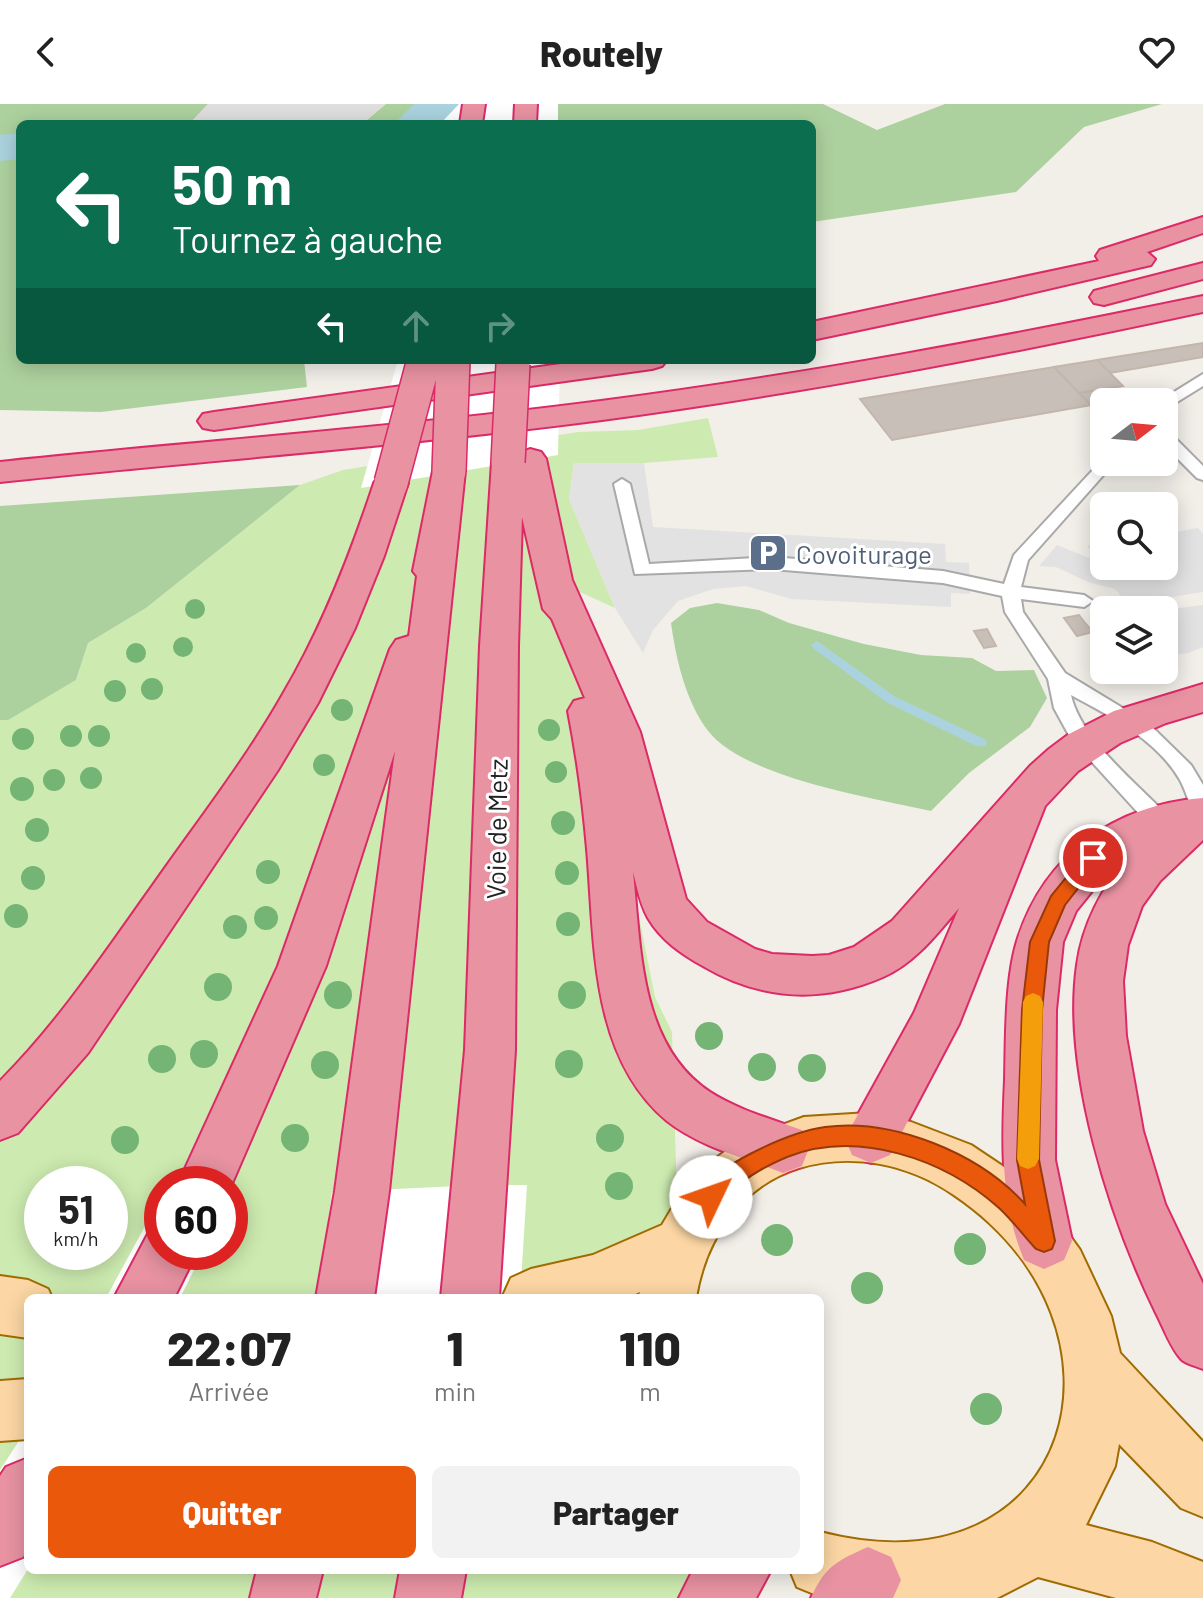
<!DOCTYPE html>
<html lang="fr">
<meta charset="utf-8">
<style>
body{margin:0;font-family:Barlow,sans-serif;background:#f2f2f2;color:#222;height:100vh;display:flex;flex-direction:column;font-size:30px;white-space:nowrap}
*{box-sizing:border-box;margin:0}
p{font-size:26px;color:#767676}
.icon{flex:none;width:44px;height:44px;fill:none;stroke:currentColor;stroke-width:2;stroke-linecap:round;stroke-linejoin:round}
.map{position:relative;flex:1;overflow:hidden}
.side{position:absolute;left:24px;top:1190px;width:800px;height:280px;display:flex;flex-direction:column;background:#fff;border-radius:12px;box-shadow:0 4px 20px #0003}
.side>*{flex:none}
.top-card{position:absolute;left:16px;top:16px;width:800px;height:244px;border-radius:12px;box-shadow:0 4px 20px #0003;background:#0b6e4f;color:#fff;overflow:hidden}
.needle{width:52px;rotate:74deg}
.controls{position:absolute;left:1090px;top:284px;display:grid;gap:16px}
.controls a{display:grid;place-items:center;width:88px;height:88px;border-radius:12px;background:#fff;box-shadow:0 4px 20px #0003;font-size:40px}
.speed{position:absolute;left:24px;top:1062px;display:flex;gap:16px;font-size:40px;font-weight:700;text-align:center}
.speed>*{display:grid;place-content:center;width:104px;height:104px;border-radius:50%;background:#fff;box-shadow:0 4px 20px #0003;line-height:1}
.speed small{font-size:20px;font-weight:400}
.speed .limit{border:12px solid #d22;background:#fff;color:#111}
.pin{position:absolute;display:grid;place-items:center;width:68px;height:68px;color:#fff;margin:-34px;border:4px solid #fff;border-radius:50%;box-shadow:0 2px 8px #0007}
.me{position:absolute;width:88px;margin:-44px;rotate:48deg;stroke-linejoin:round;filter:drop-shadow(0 0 6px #0008)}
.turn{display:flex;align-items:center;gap:28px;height:168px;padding:0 24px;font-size:36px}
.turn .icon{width:104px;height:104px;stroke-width:2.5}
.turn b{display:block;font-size:56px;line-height:68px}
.lanes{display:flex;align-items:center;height:76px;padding:0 24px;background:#0003;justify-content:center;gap:40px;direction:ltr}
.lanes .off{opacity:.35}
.eta{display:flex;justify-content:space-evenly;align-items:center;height:136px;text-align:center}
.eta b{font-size:48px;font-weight:800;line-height:56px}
.primary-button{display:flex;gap:16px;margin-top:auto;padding:16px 24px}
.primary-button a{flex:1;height:92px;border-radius:12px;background:#ea580c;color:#fff;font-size:32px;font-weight:800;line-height:92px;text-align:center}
.primary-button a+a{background:#f2f2f2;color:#222}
header{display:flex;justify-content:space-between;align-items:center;height:104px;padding:0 24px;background:#fff;font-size:36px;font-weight:800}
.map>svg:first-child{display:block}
.residential{fill:#e0dfdf}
.grass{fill:#cdebb0;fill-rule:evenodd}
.forest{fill:#add19e}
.parking{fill:#e2e2e2}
.pier{fill:#fff}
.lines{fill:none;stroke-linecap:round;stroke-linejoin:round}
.stream{fill:#aad3df;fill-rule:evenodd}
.river{fill:#aad3df;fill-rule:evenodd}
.building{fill:#c7bfb8;stroke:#c4b6ab;stroke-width:2}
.lane-casing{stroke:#a9a9a9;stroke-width:4}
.primary-casing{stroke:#a06b00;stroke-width:4}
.highway-casing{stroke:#dc2a67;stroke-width:4}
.lane{fill:#fff;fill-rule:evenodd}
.primary{fill:#fcd6a4;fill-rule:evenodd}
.highway{fill:#e892a2;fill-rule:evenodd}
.highway-bridge-casing{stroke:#dc2a67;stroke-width:36;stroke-linecap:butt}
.highway-bridge{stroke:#e892a2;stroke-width:33}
.tree{fill:#74b475}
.route{fill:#ea580c;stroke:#983908;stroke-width:2}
.slow{fill:#f59e0b}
.labels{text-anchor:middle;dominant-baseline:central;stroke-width:6;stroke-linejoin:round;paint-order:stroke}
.service-label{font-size:26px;fill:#4e5e75;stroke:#fff;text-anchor:start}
.street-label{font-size:26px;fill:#222;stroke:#fff}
</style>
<header><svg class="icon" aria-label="back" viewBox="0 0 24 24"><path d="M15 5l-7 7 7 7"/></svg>Routely<svg class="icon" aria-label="heart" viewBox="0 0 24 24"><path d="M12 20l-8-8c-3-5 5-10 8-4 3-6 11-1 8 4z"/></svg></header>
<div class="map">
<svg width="1203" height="1494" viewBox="0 0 1203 1494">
<rect width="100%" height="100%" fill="#f2efe9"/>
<path class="residential" d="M 208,0 L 386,0 L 361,20 L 189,20 Z"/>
<path class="grass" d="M 708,314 L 718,353 L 644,359 L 574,359 L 569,395 L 615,504 L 556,477 L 587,553 L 655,893 L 672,928 L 680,1194 L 28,1194 L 28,1466 L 688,1466 L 689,1494 L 0,1494 L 0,616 L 8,615 L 76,576 L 88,539 L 146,504 L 300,381 L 343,366 L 578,328 L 638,326 ZM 42,1080 L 110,1080 L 110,1148 L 42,1148 ZM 162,1080 L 230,1080 L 230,1148 L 162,1148 Z"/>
<path class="forest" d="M 0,0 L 208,0 L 189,20 L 20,20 L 20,256 L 304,256 L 307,283 L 101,308 L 0,306 Z
M 386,0 L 823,0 L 877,26 L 945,0 L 1162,0 L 1084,23 L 1016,88 L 812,118 L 812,20 L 362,20 Z
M 300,381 L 146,504 L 88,539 L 76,576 L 8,616 L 0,616 L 0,402 Z
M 717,499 L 759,506 L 789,519 L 864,540 L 921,551 L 972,554 L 996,567 L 1034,566 L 1047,594 L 1030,623 L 969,669 L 931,707 C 874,694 746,674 709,628 C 686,599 676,555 671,519 L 690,504 Z"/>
<path class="parking" d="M 574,359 L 644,359 L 653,423 L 945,440 L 946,458 L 969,459 L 970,490 L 951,489 L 951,503 L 791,495 L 746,482 L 713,485 L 678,497 L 653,526 L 643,549 L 615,504 L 569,395 Z
M 1198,424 L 1203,430 L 1203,488 L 1128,500 L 1115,485 L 1088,478 L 1056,463 L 1039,462 L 1057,441 L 1102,459 L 1087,442 L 1104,439 L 1104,462 L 1164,462 L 1164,430 Z
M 1203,501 L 1203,543 L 1188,549 L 1164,552 L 1164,506 Z"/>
<path class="pier" d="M 437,0 L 558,0 L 558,20 L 434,20 Z
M 398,256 L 560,256 L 558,351 L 361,384 Z
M 480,1081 L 527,1081 L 520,1194 L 317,1194 L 332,1088 Z
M 157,1100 L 162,1100 L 162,1148 L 203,1148 L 180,1194 L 106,1194 Z
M 28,1323 L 28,1465 L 10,1494 L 0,1494 L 0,1366 Z"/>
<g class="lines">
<path class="stream" d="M 817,537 L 894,592 L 986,636 L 987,639 L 986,642 L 976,642 L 886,598 L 813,544 L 811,541 Z"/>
<path class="river" d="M 414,0 L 459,0 L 440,20 L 394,20 Z
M 20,29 L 20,55 L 0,57 L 0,31 Z"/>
</g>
<path class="building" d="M 1203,239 L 1203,253 L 1110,269 L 1097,256 Z
M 1097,256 L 1123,282 L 1079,289 L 1054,263 Z
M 1054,263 L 1091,301 L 892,336 L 860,295 Z
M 1116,283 L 1131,298 L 1104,298 L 1104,307 L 1099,309 L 1079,289 Z
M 1079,511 L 1086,520 L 1093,528 L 1077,532 L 1064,514 Z
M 987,525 L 996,542 L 984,544 L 974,527 Z"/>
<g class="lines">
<g class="lane-casing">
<path id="lane" d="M 1203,270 L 1203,282 L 1169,303 L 1164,305 L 1164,298 L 1158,298 Z
M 1164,327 L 1170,329 L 1203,362 L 1203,376 L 1197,374 L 1164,341 Z
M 1104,354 L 1104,358 L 1115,358 L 1028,456 L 1021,483 L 1084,491 L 1093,497 L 1084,503 L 1021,495 L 1023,508 L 1065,569 L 1149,620 L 1191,661 L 1203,681 L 1203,713 L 1195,711 C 1189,700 1186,687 1180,676 C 1157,636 1110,612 1071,591 C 1080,634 1136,679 1167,711 L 1170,717 L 1167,723 L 1159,725 L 1151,723 L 1071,635 L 1054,604 L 1048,575 L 1005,508 L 1002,492 L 943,479 L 772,465 L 635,470 L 614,380 L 622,375 L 630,380 L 649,460 L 772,453 L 943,467 L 1004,480 L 1014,451 Z"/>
</g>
<g class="primary-casing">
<path id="primary" d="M 869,1009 L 911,1018 L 971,1041 L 1013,1069 L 1050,1104 L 1080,1146 L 1111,1212 L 1120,1249 L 1203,1338 L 1203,1413 L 1181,1404 L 1119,1340 L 1115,1362 L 1086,1421 L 1152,1438 L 1203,1458 L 1203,1494 L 1116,1494 L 1038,1473 L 997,1494 L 824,1494 L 797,1483 L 790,1466 L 820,1466 L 820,1428 C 1075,1494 1149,1223 954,1091 C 909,1060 852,1048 799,1064 C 740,1082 705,1137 696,1194 L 638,1194 L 640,1188 L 626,1194 L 502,1194 L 511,1174 L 531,1165 L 593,1151 L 662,1121 L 684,1084 L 701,1065 L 741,1036 L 804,1013 Z
M 0,1172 L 28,1176 L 48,1185 L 52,1194 L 28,1194 L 28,1234 L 0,1230 Z
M 28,1275 L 28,1335 L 0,1337 L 0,1277 Z"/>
</g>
<g class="highway-casing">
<path id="highway" d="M 463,0 L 485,0 L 482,20 L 460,20 Z
M 515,0 L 537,0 L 536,20 L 514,20 Z
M 1203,113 L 1203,129 L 1147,148 L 1155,155 L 1151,161 L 997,197 L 812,236 L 812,218 L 1099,157 L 1096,152 L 1100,146 Z
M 1203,159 L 1203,175 L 1104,201 L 1094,199 L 1090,193 L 1094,187 Z
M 1203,192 L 1203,208 C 1004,251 804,289 602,316 C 401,342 201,357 0,378 L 0,358 C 201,337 401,323 601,297 C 803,271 1004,233 1203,192 Z
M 590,256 L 667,256 L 662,262 L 652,265 L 214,326 L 203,324 L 198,317 L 203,310 L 214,308 Z
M 530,345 L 541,348 L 546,355 L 572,476 L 640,628 L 686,795 L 707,818 L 755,845 L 772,850 L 812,852 L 829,851 L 854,843 L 892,817 L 1030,662 L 1049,645 L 1069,630 L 1114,607 L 1203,580 L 1203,608 L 1166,619 L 1120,639 L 1078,667 L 1045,702 L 959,920 L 890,1051 L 871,1059 L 852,1051 L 845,1034 L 914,909 L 959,804 C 937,830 915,859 883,873 C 821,900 761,896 703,862 C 681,850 661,836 648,814 C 640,800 637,783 633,768 C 641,844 639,941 710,988 C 738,1006 771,1015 802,1026 L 809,1044 L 802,1062 L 783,1069 C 745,1054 700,1043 667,1017 C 589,952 595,836 587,745 C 583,699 577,653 568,607 L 574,597 L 585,594 L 552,515 L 543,505 L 522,413 L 518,542 L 515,946 L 499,1194 L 441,1194 L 465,946 L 480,542 L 492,358 L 496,351 L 508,348 L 517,350 Z
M 449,357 L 461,360 L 465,367 L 389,1087 L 374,1194 L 316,1194 L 335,1087 L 395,647 L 326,862 L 230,1084 L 230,1080 L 178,1080 L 278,862 L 390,545 L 396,536 L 409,532 L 417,472 L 413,467 L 433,367 L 437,360 Z
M 391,369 L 403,372 L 408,379 L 384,452 L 355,524 L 318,599 L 278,666 L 88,949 L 18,1029 L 0,1036 L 0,977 C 59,918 105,848 153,781 C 197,718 245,657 283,590 C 322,524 350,452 374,379 L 379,372 Z
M 1203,694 L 1203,736 L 1160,777 L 1142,802 L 1128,841 L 1123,877 L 1126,932 L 1143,1027 L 1165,1100 L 1203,1180 L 1203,1265 C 1196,1262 1186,1260 1181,1255 C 1170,1243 1163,1222 1155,1207 C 1110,1114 1062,966 1077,861 C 1082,822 1102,783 1128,753 L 1109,766 L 1076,807 L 1063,838 L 1056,906 L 1055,1056 L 1072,1137 L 1064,1156 L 1044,1165 L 1024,1156 C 1000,1098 1002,1038 1005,976 C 1006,935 1005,876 1017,837 C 1044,750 1115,701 1203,694 Z
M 162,1123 L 162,1148 L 197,1148 L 174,1194 L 114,1194 L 149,1128 Z
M 28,1354 L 28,1444 L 23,1453 L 0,1462 L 0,1372 L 6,1363 Z
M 868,1443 L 891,1453 L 901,1476 L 893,1494 L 811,1494 C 824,1463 838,1456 868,1443 Z
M 257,1466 L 323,1466 L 316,1494 L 250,1494 Z
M 400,1466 L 466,1466 L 461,1494 L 395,1494 Z
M 693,1466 L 771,1466 L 756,1494 L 679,1494 Z"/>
</g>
<use href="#lane" class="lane"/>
<use href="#primary" class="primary"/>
<use href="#highway" class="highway"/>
<g class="highway-bridge-casing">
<path id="highway-bridge" d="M 508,358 L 513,260
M 449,367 L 453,256
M 391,379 L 424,256"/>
</g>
<use href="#highway-bridge" class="highway-bridge"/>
</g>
<g class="tree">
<circle cx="195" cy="505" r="10"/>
<circle cx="183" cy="543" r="10"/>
<circle cx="136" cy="549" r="10"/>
<circle cx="152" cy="585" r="11"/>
<circle cx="115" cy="587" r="11"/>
<circle cx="342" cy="606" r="11"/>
<circle cx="549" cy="626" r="11"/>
<circle cx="71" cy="632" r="11"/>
<circle cx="99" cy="632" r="11"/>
<circle cx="23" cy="635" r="11"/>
<circle cx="324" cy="661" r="11"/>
<circle cx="556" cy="668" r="11"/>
<circle cx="91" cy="674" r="11"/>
<circle cx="54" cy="676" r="11"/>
<circle cx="22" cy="685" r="12"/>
<circle cx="563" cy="719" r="12"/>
<circle cx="37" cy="726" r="12"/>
<circle cx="268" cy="768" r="12"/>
<circle cx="567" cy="769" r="12"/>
<circle cx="33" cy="774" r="12"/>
<circle cx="16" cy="812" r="12"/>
<circle cx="266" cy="814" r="12"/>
<circle cx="568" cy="820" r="12"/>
<circle cx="235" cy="823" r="12"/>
<circle cx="218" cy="883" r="14"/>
<circle cx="338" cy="891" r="14"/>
<circle cx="572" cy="891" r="14"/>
<circle cx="709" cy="932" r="14"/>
<circle cx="204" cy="950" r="14"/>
<circle cx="162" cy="955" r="14"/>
<circle cx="569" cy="960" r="14"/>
<circle cx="325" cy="961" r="14"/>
<circle cx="762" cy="963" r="14"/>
<circle cx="812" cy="964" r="14"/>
<circle cx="295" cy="1034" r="14"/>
<circle cx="610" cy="1034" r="14"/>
<circle cx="125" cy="1036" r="14"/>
<circle cx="619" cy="1082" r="14"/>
<circle cx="777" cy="1136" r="16"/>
<circle cx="970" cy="1145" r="16"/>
<circle cx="867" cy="1184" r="16"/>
<circle cx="986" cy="1305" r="16"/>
</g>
<path class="route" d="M 1093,747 L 1102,754 L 1065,801 L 1049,838 L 1042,906 L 1039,1056 L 1055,1137 L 1052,1145 L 1044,1148 L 1036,1145 C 1024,1132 1012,1116 999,1104 C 944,1055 858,1025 787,1053 C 773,1059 755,1068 744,1077 C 732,1086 725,1099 711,1104 L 703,1101 L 700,1093 C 708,1073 731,1060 750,1050 C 773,1038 798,1027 825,1023 C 893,1014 979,1049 1025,1100 L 1017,1056 L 1022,906 L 1030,838 L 1051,792 L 1086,749 Z"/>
<path class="slow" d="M 1033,889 L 1040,892 L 1043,898 L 1039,1055 L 1035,1062 L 1028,1065 L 1020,1062 L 1017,1055 L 1023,898 L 1026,892 Z"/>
<defs>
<g id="parking-square" transform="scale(2)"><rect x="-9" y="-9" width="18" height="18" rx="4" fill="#5c6f8a" stroke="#fff"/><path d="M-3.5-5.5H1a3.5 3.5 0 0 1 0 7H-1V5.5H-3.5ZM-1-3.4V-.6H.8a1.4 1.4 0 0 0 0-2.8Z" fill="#fff"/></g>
</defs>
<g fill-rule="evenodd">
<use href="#parking-square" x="768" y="449"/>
</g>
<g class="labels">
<g class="service-label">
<text x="796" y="449">Covoiturage</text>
</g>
<g class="street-label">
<text transform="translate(496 725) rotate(-89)">Voie de Metz</text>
</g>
</g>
</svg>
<div class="controls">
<a><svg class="needle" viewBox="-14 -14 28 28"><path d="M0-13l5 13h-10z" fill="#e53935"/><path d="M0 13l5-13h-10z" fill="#767676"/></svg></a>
<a><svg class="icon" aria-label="search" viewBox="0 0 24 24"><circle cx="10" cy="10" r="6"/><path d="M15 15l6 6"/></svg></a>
<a><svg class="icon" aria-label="layers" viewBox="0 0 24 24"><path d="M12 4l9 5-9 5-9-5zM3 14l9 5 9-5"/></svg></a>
</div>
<div class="speed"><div>51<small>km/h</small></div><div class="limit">60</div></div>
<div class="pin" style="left:1093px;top:754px;background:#d93025"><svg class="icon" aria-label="arrive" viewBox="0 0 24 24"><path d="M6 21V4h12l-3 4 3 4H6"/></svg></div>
<svg class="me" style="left:711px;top:1093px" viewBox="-20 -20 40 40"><circle r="19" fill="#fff"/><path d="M0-13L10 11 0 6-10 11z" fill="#ea580c"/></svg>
<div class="top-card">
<div class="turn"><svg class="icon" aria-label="left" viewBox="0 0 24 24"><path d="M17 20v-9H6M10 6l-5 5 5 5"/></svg><div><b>50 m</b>Tournez à gauche</div></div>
<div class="lanes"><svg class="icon" aria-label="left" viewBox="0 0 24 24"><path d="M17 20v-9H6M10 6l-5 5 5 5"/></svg><svg class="icon off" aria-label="ahead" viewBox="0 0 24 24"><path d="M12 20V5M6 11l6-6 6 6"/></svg><svg class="icon off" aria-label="right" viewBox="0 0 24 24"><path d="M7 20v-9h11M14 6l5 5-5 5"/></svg></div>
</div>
<section class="side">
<div class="eta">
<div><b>22:07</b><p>Arrivée</p></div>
<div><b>1</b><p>min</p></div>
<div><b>110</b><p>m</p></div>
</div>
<div class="primary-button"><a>Quitter</a><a>Partager</a></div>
</section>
</div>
